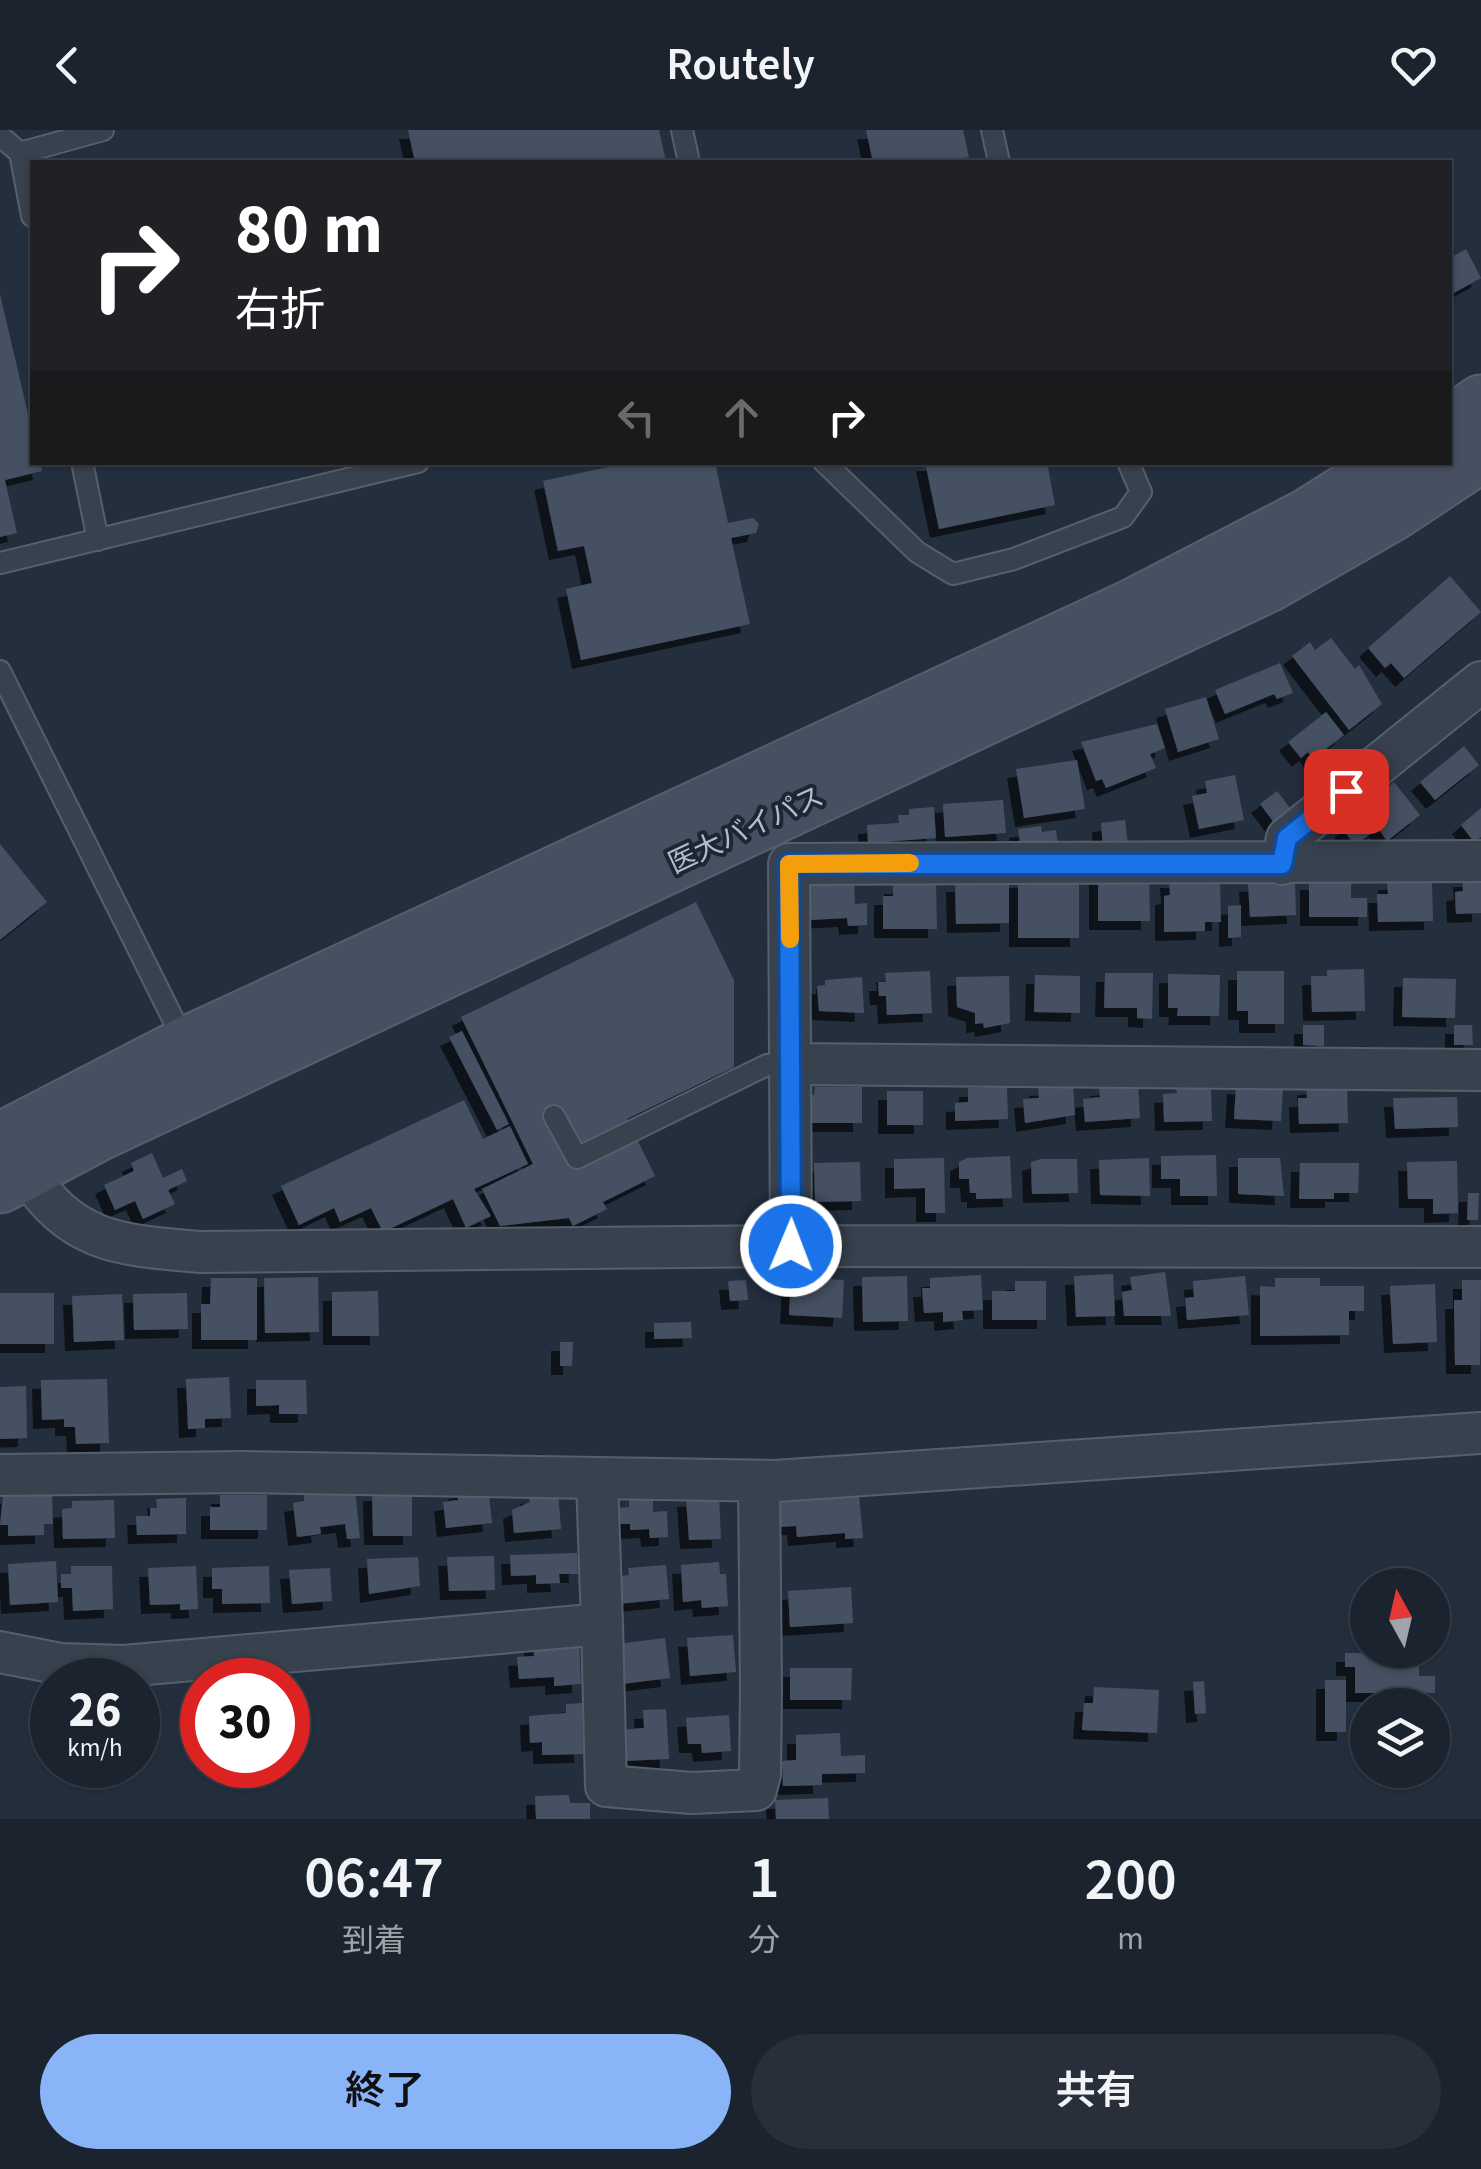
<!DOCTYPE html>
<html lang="ja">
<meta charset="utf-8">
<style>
body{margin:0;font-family:"Source Sans 3","Noto Sans JP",sans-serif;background:#282f3a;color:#f1f3f6;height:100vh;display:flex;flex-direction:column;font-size:38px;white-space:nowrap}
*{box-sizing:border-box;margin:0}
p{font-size:32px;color:#a0a4aa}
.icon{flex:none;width:55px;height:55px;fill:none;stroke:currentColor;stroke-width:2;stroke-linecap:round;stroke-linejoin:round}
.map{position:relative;height:1689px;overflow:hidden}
.side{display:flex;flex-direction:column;background:#1b232e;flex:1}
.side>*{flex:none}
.guide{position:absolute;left:30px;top:30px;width:1422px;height:305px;border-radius:0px;box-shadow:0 2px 8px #0004,0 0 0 2px #39404a;background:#202124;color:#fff;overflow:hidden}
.needle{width:65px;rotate:352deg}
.buttons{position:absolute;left:1350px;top:1438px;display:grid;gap:20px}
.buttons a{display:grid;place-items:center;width:100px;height:100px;border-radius:50%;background:#1b232e;box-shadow:0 2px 8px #0004,0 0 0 2px #39404a;font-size:50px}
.speed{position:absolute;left:30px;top:1528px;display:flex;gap:20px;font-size:50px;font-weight:700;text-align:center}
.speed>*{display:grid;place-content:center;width:130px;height:130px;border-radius:50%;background:#1b232e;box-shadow:0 2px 8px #0004,0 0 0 2px #39404a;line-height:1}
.speed small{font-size:25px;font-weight:400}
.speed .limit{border:15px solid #d22;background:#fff;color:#111}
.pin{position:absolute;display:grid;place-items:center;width:85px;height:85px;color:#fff;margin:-42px;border-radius:20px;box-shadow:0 5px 15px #0006}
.me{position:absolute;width:110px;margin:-55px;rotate:1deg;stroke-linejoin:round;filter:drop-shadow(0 0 8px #0008)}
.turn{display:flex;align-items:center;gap:35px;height:210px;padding:0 40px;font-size:45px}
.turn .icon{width:130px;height:130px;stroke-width:2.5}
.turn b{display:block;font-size:70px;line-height:85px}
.lanes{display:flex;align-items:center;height:95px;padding:0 40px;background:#0003;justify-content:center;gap:50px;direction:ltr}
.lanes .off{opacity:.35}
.eta{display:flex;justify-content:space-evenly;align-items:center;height:170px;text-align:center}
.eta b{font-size:60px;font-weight:600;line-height:70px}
.action{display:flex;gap:20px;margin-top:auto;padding:20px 40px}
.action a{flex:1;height:115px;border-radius:60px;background:#8ab4f8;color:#111;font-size:40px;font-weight:600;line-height:115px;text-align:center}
.action a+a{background:#282f3a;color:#f1f3f6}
header{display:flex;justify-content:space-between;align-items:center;height:130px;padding:0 40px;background:#1b232e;font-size:45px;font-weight:600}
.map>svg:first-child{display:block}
.building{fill:#455162;filter:url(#shadow)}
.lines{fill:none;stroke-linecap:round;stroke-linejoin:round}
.service-casing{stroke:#565f6c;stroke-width:24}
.minor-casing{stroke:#565f6c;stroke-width:44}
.secondary-casing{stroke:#565f6c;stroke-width:59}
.service{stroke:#38414e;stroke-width:20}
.minor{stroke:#38414e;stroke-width:40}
.secondary{stroke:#465061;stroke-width:55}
.route-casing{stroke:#114b97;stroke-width:25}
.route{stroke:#1a73e8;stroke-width:18}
.slow{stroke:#f59e0b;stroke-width:18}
.labels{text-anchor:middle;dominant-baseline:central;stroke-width:8;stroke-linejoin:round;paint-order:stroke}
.street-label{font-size:28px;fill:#b4bcc9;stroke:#1d2633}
</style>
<header><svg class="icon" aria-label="back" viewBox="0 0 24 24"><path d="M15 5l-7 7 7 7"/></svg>Routely<svg class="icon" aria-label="heart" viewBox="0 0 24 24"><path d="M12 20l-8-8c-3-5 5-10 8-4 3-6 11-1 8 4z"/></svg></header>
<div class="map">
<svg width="1481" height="1689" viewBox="0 0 1481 1689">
<defs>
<filter id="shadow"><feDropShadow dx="-9" dy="9" stdDeviation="0" flood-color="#0009"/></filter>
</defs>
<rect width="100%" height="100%" fill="#242f3e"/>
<path class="building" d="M 408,0 L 659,0 L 666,32 L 415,32 Z
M 866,0 L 963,0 L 969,27 L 945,32 L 873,32 Z
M 1466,119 L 1481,148 L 1450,165 L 1450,128 Z
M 0,164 L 32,301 L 32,332 L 40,332 L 42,341 L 5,350 L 17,403 L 0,407 Z
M 607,332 L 715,332 L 728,393 L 753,388 L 759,394 L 756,403 L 731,408 L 750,494 L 581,530 L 566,459 L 592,453 L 584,416 L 558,421 L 543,351 L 608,337 Z
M 925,332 L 1047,332 L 1055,375 L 939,399 Z
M 1450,446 L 1481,482 L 1404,548 L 1391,533 L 1385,538 L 1368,518 Z
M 1331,508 L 1355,539 L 1359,535 L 1382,574 L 1349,600 L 1292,526 L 1310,512 L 1315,520 Z
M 1280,533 L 1293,563 L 1277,569 L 1274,564 L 1225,584 L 1215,560 Z
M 1206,567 L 1219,609 L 1178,622 L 1165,579 Z
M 1326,582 L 1344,605 L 1313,629 L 1308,622 L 1301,628 L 1288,612 Z
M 1157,594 L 1165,618 L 1150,624 L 1156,638 L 1106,658 L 1102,649 L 1096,651 L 1081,612 Z
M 1464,616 L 1479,635 L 1435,670 L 1420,652 Z
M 1077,630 L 1085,679 L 1024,688 L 1016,639 Z
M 1235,645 L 1244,690 L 1199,699 L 1192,666 L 1207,663 L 1205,651 Z
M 1394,652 L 1420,685 L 1387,711 L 1378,698 L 1355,716 L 1343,699 L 1364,683 L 1359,678 Z
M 1277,661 L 1293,682 L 1276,695 L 1260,674 Z
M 1003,670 L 1006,703 L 945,707 L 943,674 Z
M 934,677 L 936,708 L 868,713 L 867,695 L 899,693 L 898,685 L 909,685 L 909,679 Z
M 1481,678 L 1481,707 L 1474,712 L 1461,695 Z
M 1125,690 L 1128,715 L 1103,718 L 1101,693 Z
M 1041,696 L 1042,702 L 1056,700 L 1058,715 L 1021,720 L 1018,699 Z
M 0,714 L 47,772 L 0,810 Z
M 1098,746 L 1149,746 L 1150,791 L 1098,791 Z
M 1220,748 L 1221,792 L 1205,792 L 1205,801 L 1164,802 L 1164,766 L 1170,765 L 1169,749 Z
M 1462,748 L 1481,748 L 1481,783 L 1456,784 L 1455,762 L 1463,761 Z
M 1018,749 L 1079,749 L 1079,808 L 1018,808 Z
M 1432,750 L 1433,791 L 1378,792 L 1377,764 L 1388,764 L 1387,751 Z
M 1009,751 L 1009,793 L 956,794 L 955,753 Z
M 1295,751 L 1296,785 L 1250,787 L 1248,753 Z
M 1309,751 L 1351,751 L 1351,768 L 1367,768 L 1367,787 L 1309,787 Z
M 854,753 L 855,774 L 867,773 L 867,795 L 848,796 L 847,788 L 810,790 L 809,755 Z
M 936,754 L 937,799 L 883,799 L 883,766 L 893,766 L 893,755 Z
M 696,772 L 734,850 L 734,937 L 627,989 L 655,1046 L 603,1072 L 607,1079 L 573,1096 L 569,1088 L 500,1096 L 482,1059 L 533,1034 L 461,887 Z
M 1241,775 L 1241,807 L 1228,808 L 1228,776 Z
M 1364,839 L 1365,881 L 1312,882 L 1311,846 L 1327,846 L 1327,840 Z
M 930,841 L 932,883 L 887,885 L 886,866 L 879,866 L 878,852 L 886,852 L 885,843 Z
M 1237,841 L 1284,841 L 1284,894 L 1248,894 L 1248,881 L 1237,881 Z
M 1105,843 L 1153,843 L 1152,889 L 1137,888 L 1137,878 L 1104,878 Z
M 1168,844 L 1220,845 L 1219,886 L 1177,886 L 1178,878 L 1168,878 Z
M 1035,845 L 1080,846 L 1080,883 L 1034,882 Z
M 1009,846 L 1010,893 L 984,898 L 983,893 L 975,894 L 975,883 L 957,877 L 956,847 Z
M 862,847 L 864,883 L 819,881 L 817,856 L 825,855 L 825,850 Z
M 1403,848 L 1456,849 L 1455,888 L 1402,887 Z
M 1303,895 L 1324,895 L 1324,916 L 1303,915 Z
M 1454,895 L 1472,895 L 1473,915 L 1454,915 Z
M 462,901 L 509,994 L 497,1000 L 449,907 Z
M 1138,954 L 1140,988 L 1085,992 L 1083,969 L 1100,967 L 1099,957 Z
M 1073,955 L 1075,985 L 1025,993 L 1023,969 L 1039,968 L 1038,957 Z
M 1211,955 L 1212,991 L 1164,992 L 1163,964 L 1177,963 L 1176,956 Z
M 1236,955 L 1283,958 L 1281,991 L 1234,989 Z
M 1347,955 L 1348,993 L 1299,994 L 1298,968 L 1307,968 L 1306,956 Z
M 815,957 L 862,957 L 862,993 L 808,993 L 808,965 L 814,965 Z
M 1007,957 L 1008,989 L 955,991 L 955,973 L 968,972 L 968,958 Z
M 887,961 L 923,961 L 923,995 L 887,995 Z
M 1457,967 L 1458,997 L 1395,999 L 1393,968 Z
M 464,970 L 483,1009 L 510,996 L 528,1034 L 474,1059 L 491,1086 L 466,1098 L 453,1069 L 383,1102 L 371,1078 L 340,1092 L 334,1078 L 299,1095 L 281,1056 Z
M 152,1023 L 163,1048 L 182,1039 L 187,1051 L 168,1060 L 175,1074 L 143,1089 L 135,1071 L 115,1080 L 104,1055 L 134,1041 L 131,1033 Z
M 1216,1025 L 1217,1066 L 1180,1066 L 1180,1049 L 1161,1049 L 1161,1026 Z
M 1010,1026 L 1012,1068 L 976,1069 L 976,1063 L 970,1063 L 969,1049 L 959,1049 L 959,1032 L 967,1028 Z
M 944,1028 L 945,1083 L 925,1083 L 925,1058 L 894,1059 L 894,1029 Z
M 1149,1028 L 1150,1066 L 1100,1065 L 1099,1030 Z
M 1238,1028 L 1280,1028 L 1284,1066 L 1238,1064 Z
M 1041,1029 L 1077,1029 L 1078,1063 L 1032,1064 L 1031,1032 Z
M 1457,1031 L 1458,1083 L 1433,1084 L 1433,1069 L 1408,1069 L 1407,1032 Z
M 860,1032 L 861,1071 L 815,1072 L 814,1033 Z
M 1300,1033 L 1359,1033 L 1358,1063 L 1334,1063 L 1334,1069 L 1299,1069 Z
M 1468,1063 L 1479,1063 L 1478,1090 L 1467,1090 Z
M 1165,1142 L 1171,1186 L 1124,1186 L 1122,1162 L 1132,1160 L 1130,1147 Z
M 1113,1144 L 1115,1186 L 1076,1187 L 1074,1146 Z
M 981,1145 L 983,1180 L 962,1181 L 963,1190 L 943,1192 L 943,1182 L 924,1183 L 922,1158 L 930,1158 L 930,1148 Z
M 907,1146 L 908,1191 L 863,1192 L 862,1147 Z
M 1245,1146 L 1249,1185 L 1187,1190 L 1185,1168 L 1194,1167 L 1193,1151 Z
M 318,1147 L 319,1202 L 265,1203 L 264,1148 Z
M 791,1147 L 844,1150 L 842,1188 L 789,1185 Z
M 211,1148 L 257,1148 L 257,1210 L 201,1210 L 201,1174 L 210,1174 Z
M 1275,1148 L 1320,1148 L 1320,1156 L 1364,1156 L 1364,1181 L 1349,1181 L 1349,1205 L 1260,1206 L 1260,1156 L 1275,1157 Z
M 746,1150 L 748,1170 L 730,1171 L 728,1151 Z
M 1462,1150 L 1481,1150 L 1480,1235 L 1455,1235 L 1454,1170 L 1462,1170 Z
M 1015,1151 L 1046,1151 L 1046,1190 L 992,1190 L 992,1161 L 1015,1161 Z
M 1435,1154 L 1437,1212 L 1393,1214 L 1390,1156 Z
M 378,1161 L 379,1206 L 332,1206 L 332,1162 Z
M 0,1163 L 54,1163 L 54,1214 L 0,1214 Z
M 187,1163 L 188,1199 L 134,1200 L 133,1164 Z
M 122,1164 L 124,1210 L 74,1212 L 72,1166 Z
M 691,1192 L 692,1208 L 654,1209 L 654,1193 Z
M 560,1212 L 573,1212 L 572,1236 L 560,1236 Z
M 229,1247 L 231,1288 L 205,1289 L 205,1298 L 188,1299 L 186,1249 Z
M 107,1249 L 109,1313 L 76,1314 L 75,1297 L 64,1297 L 64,1289 L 42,1290 L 41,1250 Z
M 256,1250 L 306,1250 L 307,1284 L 279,1284 L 279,1275 L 256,1276 Z
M 26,1256 L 27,1308 L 0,1309 L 0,1257 Z
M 858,1354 L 863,1408 L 845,1409 L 845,1403 L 797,1407 L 796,1396 L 778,1397 L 775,1362 Z
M 488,1356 L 492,1393 L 446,1398 L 443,1372 L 458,1370 L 457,1360 Z
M 355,1359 L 360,1408 L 347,1409 L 345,1394 L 320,1397 L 321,1404 L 297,1407 L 293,1373 L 304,1371 L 304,1365 Z
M 372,1362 L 412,1362 L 412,1406 L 373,1406 Z
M 558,1362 L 561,1399 L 514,1403 L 512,1380 L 530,1372 L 529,1365 Z
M 52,1364 L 53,1394 L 44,1394 L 44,1405 L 8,1406 L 8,1395 L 0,1395 L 3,1365 Z
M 220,1365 L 267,1365 L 267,1400 L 210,1400 L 210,1377 L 220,1377 Z
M 719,1366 L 721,1409 L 689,1410 L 686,1368 Z
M 186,1368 L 186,1404 L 137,1405 L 136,1386 L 150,1386 L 150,1378 L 157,1378 L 156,1369 Z
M 653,1368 L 653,1382 L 667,1381 L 668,1407 L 650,1408 L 649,1399 L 630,1400 L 630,1394 L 620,1394 L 619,1378 L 629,1377 L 629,1370 Z
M 114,1370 L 115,1408 L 63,1409 L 62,1379 L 72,1378 L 72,1371 Z
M 577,1423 L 578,1444 L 559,1444 L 560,1453 L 536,1454 L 536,1445 L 511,1446 L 510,1425 Z
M 494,1426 L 495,1460 L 449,1461 L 447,1427 Z
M 418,1427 L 420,1456 L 369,1464 L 367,1429 Z
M 56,1431 L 58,1472 L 10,1475 L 8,1434 Z
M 719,1432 L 720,1444 L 726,1444 L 728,1476 L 702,1478 L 701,1470 L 683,1472 L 681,1435 Z
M 666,1435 L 669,1469 L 617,1474 L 614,1447 L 629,1445 L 628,1438 Z
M 71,1436 L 112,1436 L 113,1479 L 73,1481 L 72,1458 L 61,1458 L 61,1444 L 71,1444 Z
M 196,1436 L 198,1479 L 180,1480 L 180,1474 L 150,1475 L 148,1438 Z
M 269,1436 L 270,1473 L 222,1474 L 222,1459 L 212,1459 L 212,1438 Z
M 330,1438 L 332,1471 L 292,1474 L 289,1440 Z
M 851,1457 L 853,1493 L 790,1497 L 788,1461 Z
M 733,1505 L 736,1542 L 690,1546 L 687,1508 Z
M 665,1508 L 670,1548 L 622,1554 L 617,1514 Z
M 579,1511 L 581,1554 L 554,1556 L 554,1547 L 519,1549 L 517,1527 L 534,1526 L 533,1513 Z
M 1345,1523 L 1419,1523 L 1419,1546 L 1435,1546 L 1435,1563 L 1355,1563 L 1355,1537 L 1345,1537 Z
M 790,1538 L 852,1538 L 851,1570 L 790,1570 Z
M 1325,1550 L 1346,1550 L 1346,1602 L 1325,1602 Z
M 1204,1551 L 1206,1583 L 1195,1584 L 1193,1552 Z
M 1094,1557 L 1159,1560 L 1157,1603 L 1082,1600 L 1084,1573 L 1093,1573 Z
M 582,1573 L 583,1624 L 542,1625 L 542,1612 L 530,1613 L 529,1586 L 566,1583 L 566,1574 Z
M 666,1579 L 669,1629 L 623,1631 L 621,1600 L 644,1598 L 643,1580 Z
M 729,1585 L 731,1621 L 702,1623 L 701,1614 L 688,1614 L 686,1588 Z
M 840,1603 L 841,1626 L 865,1625 L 865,1643 L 822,1644 L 822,1655 L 783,1656 L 782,1631 L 796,1630 L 796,1605 Z
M 569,1665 L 570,1673 L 590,1673 L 590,1689 L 536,1689 L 535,1666 Z
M 828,1668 L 829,1689 L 776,1689 L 775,1670 Z"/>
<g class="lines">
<g class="service-casing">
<path id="service" d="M 682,0 L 689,32
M 992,0 L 999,32
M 0,6 L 20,23 L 32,86
M 20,23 L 103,0
M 82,332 L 98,410
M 824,332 L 917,422 L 953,444 L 1014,429 L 1123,387 L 1141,362 L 1128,332
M 0,433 L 418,332
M 0,541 L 186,915
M 554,986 L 577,1028 L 767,935 L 793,934"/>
</g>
<g class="minor-casing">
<path id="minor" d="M 1282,734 L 1287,708 L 1481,552
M 793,934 L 1481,940
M 26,1041 C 72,1114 120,1115 200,1122 L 791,1116 L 1481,1117
M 791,1116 L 789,734 L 1481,731
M 0,1345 L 243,1342 L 775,1351 L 1481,1303
M 602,1494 L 606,1656 L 692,1663 L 756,1660 L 760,1644 L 761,1559 L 759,1351
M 0,1522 L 61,1534 L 124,1536 L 602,1494 L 597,1351"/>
</g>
<g class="secondary-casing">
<path id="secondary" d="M 1450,295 L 1481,273
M 0,1011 L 186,915 L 1131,478 L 1309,386 L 1394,332
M 0,1055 L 100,1002 L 1270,453 L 1392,383 L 1481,324"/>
</g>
<use href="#service" class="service"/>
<use href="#minor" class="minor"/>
<use href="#secondary" class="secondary"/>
</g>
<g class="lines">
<g class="route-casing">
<path id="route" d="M 791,1116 L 789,734 L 1282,734 L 1287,708 L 1346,661"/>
</g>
<use href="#route" class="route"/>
<path class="slow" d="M 790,809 L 789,734 L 910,733"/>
</g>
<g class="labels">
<g class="street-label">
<text transform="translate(746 700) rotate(-25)">医大バイパス</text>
</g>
</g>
</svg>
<div class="buttons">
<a><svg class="needle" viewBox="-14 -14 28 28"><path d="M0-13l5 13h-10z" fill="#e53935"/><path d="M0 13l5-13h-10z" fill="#a0a4aa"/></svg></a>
<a><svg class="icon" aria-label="layers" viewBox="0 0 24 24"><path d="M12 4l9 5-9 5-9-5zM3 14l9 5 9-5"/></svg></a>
</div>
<div class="speed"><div>26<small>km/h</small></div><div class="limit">30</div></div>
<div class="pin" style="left:1346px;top:661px;background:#d93025"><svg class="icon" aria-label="arrive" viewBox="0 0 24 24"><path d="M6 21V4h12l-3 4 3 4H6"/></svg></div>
<svg class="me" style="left:791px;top:1116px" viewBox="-20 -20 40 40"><circle r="17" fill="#1a73e8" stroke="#fff" stroke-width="3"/><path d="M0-11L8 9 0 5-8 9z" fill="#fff"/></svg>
<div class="guide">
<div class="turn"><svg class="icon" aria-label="right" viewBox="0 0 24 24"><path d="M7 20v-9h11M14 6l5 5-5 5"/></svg><div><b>80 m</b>右折</div></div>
<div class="lanes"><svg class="icon off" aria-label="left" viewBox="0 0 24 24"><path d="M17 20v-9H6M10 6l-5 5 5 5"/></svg><svg class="icon off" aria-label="ahead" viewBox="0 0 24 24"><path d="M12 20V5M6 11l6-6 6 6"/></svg><svg class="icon" aria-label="right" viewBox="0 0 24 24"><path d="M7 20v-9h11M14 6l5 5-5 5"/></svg></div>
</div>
</div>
<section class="side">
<div class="eta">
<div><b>06:47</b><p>到着</p></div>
<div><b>1</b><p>分</p></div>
<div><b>200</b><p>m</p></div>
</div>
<div class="action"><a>終了</a><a>共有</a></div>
</section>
